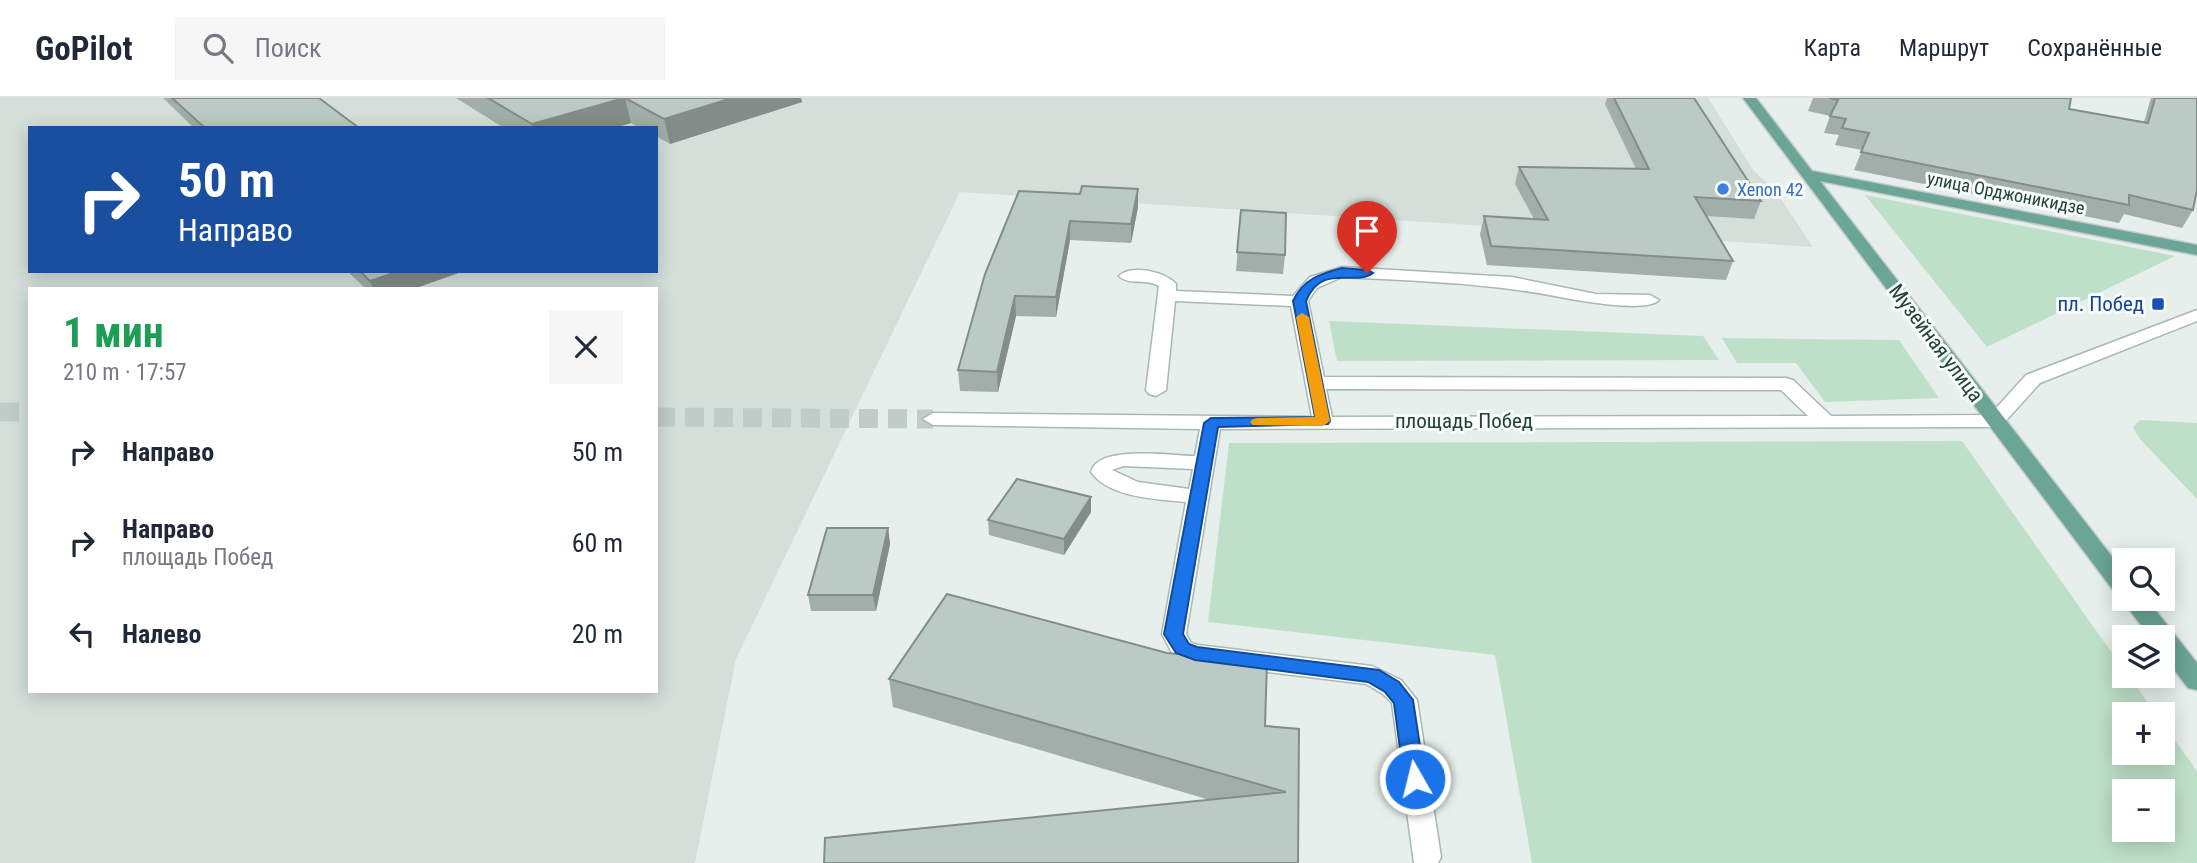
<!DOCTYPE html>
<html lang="ru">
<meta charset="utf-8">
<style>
body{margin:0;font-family:"Roboto Condensed",sans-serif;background:#f6f6f7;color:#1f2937;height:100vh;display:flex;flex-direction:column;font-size:26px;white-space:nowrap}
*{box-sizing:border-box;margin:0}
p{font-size:23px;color:#747a83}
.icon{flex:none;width:38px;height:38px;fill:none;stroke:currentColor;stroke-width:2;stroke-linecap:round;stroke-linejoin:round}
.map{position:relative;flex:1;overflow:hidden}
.drawer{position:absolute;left:28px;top:189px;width:630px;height:406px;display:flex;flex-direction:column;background:#fff;border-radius:0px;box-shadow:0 4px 18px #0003}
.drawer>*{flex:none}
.top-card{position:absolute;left:28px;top:28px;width:630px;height:147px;border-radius:0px;box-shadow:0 4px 18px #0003;background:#1a4fa0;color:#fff;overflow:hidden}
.controls{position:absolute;left:2112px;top:450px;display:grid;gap:14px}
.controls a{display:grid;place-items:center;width:63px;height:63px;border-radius:0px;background:#fff;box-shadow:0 4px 18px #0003;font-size:35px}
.pin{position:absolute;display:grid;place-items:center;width:60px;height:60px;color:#fff;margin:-72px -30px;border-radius:50% 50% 50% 0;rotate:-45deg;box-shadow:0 0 7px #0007}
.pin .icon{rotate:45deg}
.me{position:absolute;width:77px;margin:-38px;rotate:352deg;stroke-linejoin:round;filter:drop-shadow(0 0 5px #0008)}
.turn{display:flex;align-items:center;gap:24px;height:147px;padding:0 35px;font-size:32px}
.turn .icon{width:91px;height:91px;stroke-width:2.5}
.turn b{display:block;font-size:49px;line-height:60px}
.round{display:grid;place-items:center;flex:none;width:74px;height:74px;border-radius:0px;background:#f6f6f7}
.overview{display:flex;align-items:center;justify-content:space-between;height:119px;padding:0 35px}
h1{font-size:42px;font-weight:700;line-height:52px;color:#1e9e55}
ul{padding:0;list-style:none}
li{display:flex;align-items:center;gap:21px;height:91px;padding:0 35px}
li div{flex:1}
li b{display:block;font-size:26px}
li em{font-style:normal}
header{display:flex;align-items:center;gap:42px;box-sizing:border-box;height:98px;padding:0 35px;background:#fff;border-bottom:2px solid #e0e1e3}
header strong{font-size:33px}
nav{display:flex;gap:38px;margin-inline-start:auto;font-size:24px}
.search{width:490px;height:63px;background:#f6f6f7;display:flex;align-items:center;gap:18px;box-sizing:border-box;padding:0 24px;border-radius:0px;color:#747a83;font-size:26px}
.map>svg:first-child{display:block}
.built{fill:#d4dfda;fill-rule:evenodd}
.green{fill:#bfe0c8;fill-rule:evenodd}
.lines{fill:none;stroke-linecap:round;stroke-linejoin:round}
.minor-tunnel{stroke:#bfccc8;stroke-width:19;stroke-dasharray:19 10;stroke-linecap:butt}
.minor-casing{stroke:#a8b8b2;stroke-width:3}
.major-casing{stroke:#c2cac8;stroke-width:3}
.minor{fill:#fff;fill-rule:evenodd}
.major{fill:#6aa596;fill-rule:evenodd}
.wall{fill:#a1aea9}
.shaded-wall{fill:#838d89}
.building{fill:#bbcac4;stroke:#838d89;stroke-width:2}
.route{fill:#1a73e8;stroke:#114b97;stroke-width:2}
.slow{fill:#f59e0b}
.shop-dot{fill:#3f7fe0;stroke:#f7fbf9;stroke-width:2.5}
.transit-dot{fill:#1a4fb4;stroke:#f7fbf9;stroke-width:2.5}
.labels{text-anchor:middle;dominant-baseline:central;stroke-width:6;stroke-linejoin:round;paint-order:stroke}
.far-shop-label{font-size:18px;fill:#366cbe;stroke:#f7fbf9;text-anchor:start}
.far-street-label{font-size:18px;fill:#24423a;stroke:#f7fbf9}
.transit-label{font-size:21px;fill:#164399;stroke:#f7fbf9;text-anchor:end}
.street-label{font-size:21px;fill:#24423a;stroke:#f7fbf9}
</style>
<header>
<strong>GoPilot</strong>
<div class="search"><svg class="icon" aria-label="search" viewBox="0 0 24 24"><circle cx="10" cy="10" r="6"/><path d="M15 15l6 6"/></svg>Поиск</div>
<nav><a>Карта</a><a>Маршрут</a><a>Сохранённые</a></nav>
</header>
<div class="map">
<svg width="2197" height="765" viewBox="0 0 2197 765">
<rect width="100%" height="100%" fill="#e6efeb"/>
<path class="built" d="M 0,0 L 1708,0 L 1754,73 L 1775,92 L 1813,149 L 960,94 L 736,561 L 695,765 L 0,765 ZM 30,30 L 656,30 L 656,173 L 30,173 ZM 30,191 L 656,191 L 656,593 L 30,593 Z"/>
<path class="green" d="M 1865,97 L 2175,158 L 1987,249 Z
M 1329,223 L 1703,238 L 1719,262 L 1337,263 Z
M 1722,240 L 1899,242 L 1939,300 L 1825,304 L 1796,265 L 1737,265 Z
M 2140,322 L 2197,325 L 2197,401 L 2139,340 L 2133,329 Z
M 1962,343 L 2124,572 L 2124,578 L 2129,578 L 2156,616 L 2124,616 L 2124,654 L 2163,654 L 2163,626 L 2197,673 L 2197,765 L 1532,765 L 1495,557 L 1208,524 L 1229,345 ZM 2163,693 L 2163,732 L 2124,732 L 2124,693 Z"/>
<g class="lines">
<path class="minor-tunnel" d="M 0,314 L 30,314
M 656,319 L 933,321"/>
<g class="minor-casing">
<path id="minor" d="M 1342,169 L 1512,179 L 1596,196 L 1650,197 L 1659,202 C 1647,215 1583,203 1565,200 C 1492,185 1417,183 1342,179 L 1317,190 L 1308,203 L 1324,279 L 1786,280 L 1793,282 L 1831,318 L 1990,317 L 2026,277 L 2197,212 L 2197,223 L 2040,285 L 2002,327 L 1995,329 L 1220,331 L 1186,536 L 1191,545 L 1198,547 L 1372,568 L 1401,582 L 1417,602 L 1441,759 L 1438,765 L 1414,765 L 1392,605 L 1383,596 L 1366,586 L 1195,565 L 1173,557 L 1162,536 L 1186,404 C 1157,401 1109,400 1091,374 C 1098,346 1172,358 1195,358 L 1200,331 L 933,327 L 923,321 L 933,315 L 1312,319 L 1291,208 L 1175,203 L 1166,292 L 1156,298 L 1149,296 L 1146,292 L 1159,188 C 1147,180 1129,188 1119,178 C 1131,166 1166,174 1176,186 L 1176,193 L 1293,198 L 1310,179 ZM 1326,291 L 1781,292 L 1808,318 L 1332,319 ZM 1123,368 L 1193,371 L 1189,391 L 1138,384 L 1112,372 Z"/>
</g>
<g class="major-casing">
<path id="major" d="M 1743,0 L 1756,0 L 1812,73 L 2197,147 L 2197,157 L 1820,83 L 2124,474 L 2124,500 L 2146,500 L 2197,565 L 2197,592 L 2188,590 L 2163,557 L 2163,539 L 2150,539 L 2125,506 L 2123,498 L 2116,496 Z"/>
</g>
<use href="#minor" class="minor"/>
<use href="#major" class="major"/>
</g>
<path class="wall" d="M 163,0 L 319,0 L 359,30 L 194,30 Z
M 456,0 L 801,0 L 802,4 L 670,46 L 656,38 L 656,30 L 640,30 L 631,25 L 614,30 L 504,30 Z
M 1607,0 L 1694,0 L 1761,103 L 1754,121 L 1706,118 L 1733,163 L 1726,182 L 1487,167 L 1480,136 L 1484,118 L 1534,121 L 1515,86 L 1519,69 L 1636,71 L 1605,6 Z
M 1813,0 L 2071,0 L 2069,11 L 2144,24 L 2151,0 L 2197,0 L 2193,112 L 2182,130 L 2124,116 L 2119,125 L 1854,72 L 1862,52 L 1835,47 L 1839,37 L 1824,35 L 1830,18 L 1808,13 Z
M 1138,91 L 1138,109 L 1131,145 L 1070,142 L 1056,219 L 1016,218 L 998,294 L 960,293 L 958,272 L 1080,96 Z
M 1241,112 L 1285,157 L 1283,176 L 1236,173 Z
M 347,173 L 464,173 L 413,191 L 366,191 Z
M 1091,399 L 1091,414 L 1064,457 L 989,437 L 988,422 Z
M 888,430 L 890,446 L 876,513 L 811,513 L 808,497 Z
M 889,581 L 1299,631 L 1298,765 L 1210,702 L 893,609 Z"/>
<path class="shaded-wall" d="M 625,0 L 631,25 L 614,30 L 533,30 L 532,26 Z
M 732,0 L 801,0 L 802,4 L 670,46 L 664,21 Z
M 1138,91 L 1138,109 L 1131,145 L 1131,126 Z
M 1070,123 L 1070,142 L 1056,219 L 1056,199 Z
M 400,173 L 464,173 L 413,191 L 373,191 L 370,183 Z
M 1015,198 L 1016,218 L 998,294 L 997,274 Z
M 1091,399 L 1091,414 L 1064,457 L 1064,441 Z
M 888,430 L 890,446 L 876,513 L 873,497 Z"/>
<path class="building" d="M 172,0 L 319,0 L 359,30 L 205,30 Z
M 488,0 L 624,0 L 532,26 Z
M 625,0 L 732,0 L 664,21 Z
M 1614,0 L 1694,0 L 1761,103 L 1695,99 L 1733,163 L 1491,148 L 1484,118 L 1548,122 L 1519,69 L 1649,71 Z
M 1829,0 L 2071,0 L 2069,11 L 2148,25 L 2155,0 L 2197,0 L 2197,92 L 2193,112 L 2129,97 L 2129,107 L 1861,54 L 1869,35 L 1842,30 L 1846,21 L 1830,18 L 1838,2 Z
M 1082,88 L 1138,91 L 1131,126 L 1070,123 L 1056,199 L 1015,198 L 997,274 L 958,272 L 985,176 L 1019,93 L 1080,96 Z
M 1241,112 L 1286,115 L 1285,157 L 1237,154 Z
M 360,173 L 400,173 L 370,183 Z
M 1017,381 L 1091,399 L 1064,441 L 988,422 Z
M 827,430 L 888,430 L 873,497 L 808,497 Z
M 947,496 L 1167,555 L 1267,564 L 1265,628 L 1299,631 L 1298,765 L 824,765 L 825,740 L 1286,694 L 889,581 Z"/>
<path class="route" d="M 1342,170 L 1367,172 L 1373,175 C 1355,189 1322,164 1306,203 L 1330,323 L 1328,326 L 1218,329 L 1183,536 L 1189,546 L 1197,549 L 1379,572 L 1399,584 L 1413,602 L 1425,681 L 1422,687 L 1415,689 L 1407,687 L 1404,681 L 1394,605 L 1385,594 L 1368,584 L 1195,562 L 1176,555 L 1164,536 L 1204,325 L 1211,320 L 1315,319 L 1293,203 C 1303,181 1320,176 1342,170 Z"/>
<path class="slow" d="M 1302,215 L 1309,219 L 1330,323 L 1323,328 L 1253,327 L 1250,324 L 1253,321 L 1258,320 L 1315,319 L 1296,219 Z"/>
<circle class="shop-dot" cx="1723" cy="91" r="7"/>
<rect class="transit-dot" x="2151" y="199" width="14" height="14" rx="3.5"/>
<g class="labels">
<g class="far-shop-label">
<text x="1737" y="91">Xenon 42</text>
</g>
<g class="far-street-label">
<text transform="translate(2006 95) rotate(11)">улица Орджоникидзе</text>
</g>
<g class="transit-label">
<text x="2144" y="206">пл. Побед</text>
</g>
<g class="street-label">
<text transform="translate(1936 245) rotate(53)">Музейная улица</text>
<text x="1464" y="323">площадь Побед</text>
</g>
</g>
</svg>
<div class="controls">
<a><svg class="icon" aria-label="search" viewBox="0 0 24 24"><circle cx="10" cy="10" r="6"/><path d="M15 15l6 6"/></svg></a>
<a><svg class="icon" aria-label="layers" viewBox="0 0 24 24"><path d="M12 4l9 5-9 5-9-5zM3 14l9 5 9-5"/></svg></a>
<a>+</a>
<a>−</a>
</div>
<div class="pin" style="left:1367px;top:175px;background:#d93025"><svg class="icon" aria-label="arrive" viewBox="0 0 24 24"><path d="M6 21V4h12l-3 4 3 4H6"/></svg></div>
<svg class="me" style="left:1415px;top:681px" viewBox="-20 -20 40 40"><circle r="17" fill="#1a73e8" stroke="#fff" stroke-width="3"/><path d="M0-11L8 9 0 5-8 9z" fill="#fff"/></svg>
<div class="top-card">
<div class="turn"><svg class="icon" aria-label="right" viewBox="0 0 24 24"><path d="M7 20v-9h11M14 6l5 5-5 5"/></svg><div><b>50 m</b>Направо</div></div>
</div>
<section class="drawer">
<div class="overview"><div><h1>1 мин</h1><p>210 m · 17:57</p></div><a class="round"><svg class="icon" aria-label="close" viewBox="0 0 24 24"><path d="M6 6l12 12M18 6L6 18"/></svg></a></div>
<ul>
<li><svg class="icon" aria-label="right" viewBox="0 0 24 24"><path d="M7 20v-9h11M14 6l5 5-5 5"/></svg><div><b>Направо</b></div><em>50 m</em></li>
<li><svg class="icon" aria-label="right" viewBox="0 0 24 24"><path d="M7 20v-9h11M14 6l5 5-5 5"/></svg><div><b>Направо</b><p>площадь Побед</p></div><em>60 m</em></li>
<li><svg class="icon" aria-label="left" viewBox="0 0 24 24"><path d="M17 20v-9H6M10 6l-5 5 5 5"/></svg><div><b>Налево</b></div><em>20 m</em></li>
</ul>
</section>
</div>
